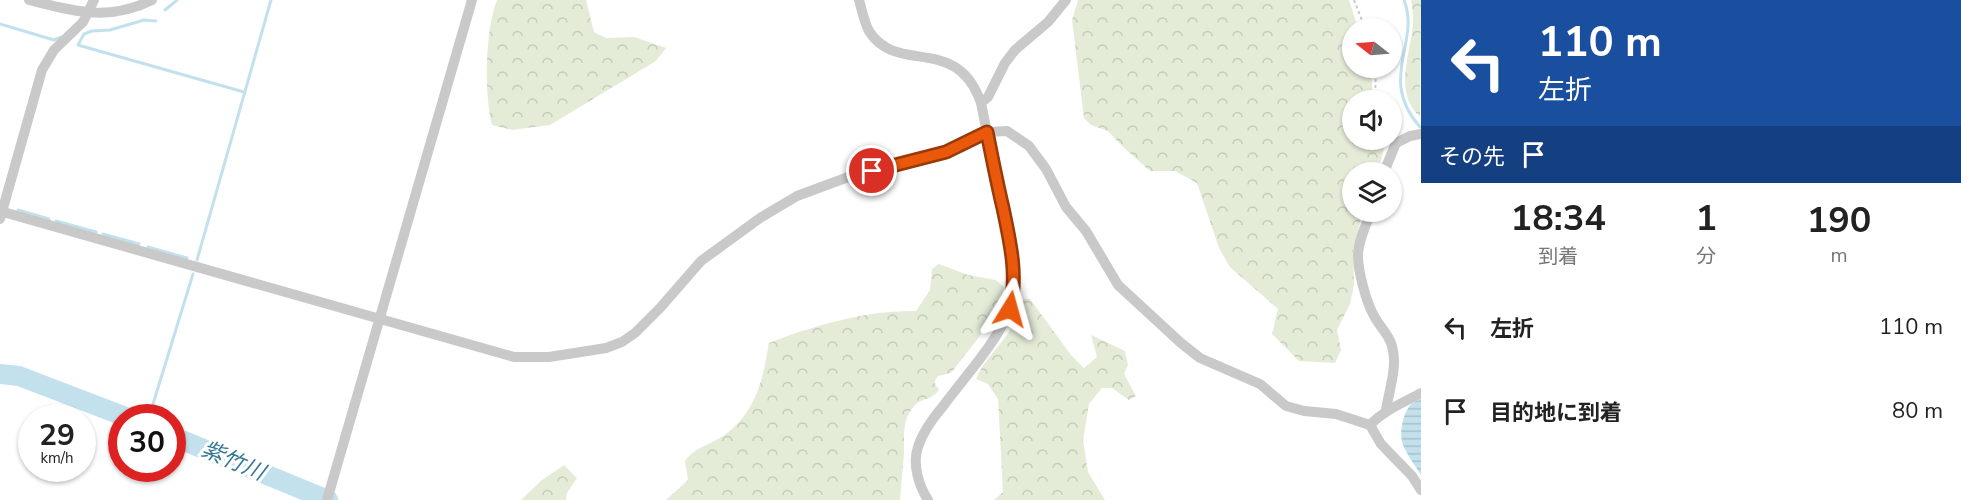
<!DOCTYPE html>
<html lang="ja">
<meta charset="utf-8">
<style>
body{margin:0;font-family:"Nunito Sans","Noto Sans JP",sans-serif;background:#f6f6f6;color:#222;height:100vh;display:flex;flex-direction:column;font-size:22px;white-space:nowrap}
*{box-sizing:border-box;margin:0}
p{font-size:20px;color:#767676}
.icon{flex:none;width:33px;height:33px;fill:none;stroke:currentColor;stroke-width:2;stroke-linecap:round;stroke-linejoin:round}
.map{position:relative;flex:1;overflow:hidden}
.sheet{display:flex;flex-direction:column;background:#fff;width:540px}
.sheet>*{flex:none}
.hud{background:#1a4fa0;color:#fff;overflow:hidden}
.needle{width:39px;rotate:287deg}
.buttons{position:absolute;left:1342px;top:18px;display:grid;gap:12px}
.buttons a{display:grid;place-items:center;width:60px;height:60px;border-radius:50%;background:#fff;box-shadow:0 2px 4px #0004;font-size:30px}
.speed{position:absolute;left:18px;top:404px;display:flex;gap:12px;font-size:30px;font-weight:700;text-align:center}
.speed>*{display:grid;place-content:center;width:78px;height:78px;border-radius:50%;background:#fff;box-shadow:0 2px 4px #0004;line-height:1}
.speed small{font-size:15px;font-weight:400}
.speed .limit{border:9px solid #d22;background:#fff;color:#111}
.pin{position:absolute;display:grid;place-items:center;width:51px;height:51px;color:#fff;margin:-26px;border:3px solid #fff;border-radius:50%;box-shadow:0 2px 6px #0007}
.me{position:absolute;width:66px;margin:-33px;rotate:8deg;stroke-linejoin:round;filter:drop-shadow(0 0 4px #0008)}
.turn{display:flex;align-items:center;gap:21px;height:126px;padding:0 18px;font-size:27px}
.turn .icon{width:78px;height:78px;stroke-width:2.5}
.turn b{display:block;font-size:42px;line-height:51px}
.then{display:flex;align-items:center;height:57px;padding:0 18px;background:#0003;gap:12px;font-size:22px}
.eta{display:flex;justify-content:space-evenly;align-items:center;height:102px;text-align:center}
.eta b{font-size:36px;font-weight:700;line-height:42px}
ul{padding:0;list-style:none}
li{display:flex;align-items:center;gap:18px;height:84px;padding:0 18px}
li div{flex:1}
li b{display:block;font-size:22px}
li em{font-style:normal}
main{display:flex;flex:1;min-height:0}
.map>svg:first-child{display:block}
.forest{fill:url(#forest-crowns)}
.water{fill:url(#water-rules)}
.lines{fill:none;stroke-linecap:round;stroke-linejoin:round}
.stream{stroke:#c2e1ed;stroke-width:3}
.river{stroke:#c2e1ed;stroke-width:20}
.path{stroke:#c9c9c9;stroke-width:2;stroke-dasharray:3 3;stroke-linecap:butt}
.minor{stroke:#c9c9c9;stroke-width:10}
.route-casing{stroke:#983908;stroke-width:15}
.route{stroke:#ea580c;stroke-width:10}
.labels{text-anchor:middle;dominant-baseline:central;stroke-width:6;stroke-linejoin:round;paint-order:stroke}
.water-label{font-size:22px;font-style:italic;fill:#357894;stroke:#fff}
</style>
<main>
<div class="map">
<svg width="1421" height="500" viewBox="0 0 1421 500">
<defs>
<pattern id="forest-crowns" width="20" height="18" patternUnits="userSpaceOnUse" patternTransform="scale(1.5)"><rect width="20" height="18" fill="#e4ecd8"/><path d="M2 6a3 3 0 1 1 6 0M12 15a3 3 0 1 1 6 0" fill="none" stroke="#c4cbba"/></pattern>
<pattern id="water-rules" width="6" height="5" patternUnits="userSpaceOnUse" patternTransform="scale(1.5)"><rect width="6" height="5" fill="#c2e1ed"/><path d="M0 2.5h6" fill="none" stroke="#a7c1cb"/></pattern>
</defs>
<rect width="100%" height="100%" fill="#fff"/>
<path class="forest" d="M 497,0 L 586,0 L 594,32 L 606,38 L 634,37 L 666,48 L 656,61 L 550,125 L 512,130 L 492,125 C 484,94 485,30 497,0 Z
M 1078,0 L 1349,0 L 1358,28 L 1353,28 L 1353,68 L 1371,68 L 1373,100 L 1353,100 L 1353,140 L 1384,140 L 1385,144 L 1378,172 L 1353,172 L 1353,212 L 1363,212 L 1353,250 L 1354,285 L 1350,304 L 1337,330 L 1341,350 L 1335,363 L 1299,361 L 1272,334 L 1278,309 L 1230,267 L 1219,248 L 1197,183 L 1175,171 L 1150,171 L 1122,146 L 1108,131 L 1091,125 L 1084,118 L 1072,20 Z
M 1411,0 L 1421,0 L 1420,117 C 1391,90 1413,51 1413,19 C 1413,13 1412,6 1411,0 Z
M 939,264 L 968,275 L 996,280 L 1005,288 L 997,314 L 951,373 L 938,376 L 934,382 L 939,390 C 930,401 923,398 916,404 C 902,418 904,435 904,453 C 903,468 901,484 900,500 L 666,500 L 688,480 L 685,461 C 695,447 710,445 723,436 C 756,413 763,379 769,343 C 815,325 867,310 916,311 L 930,290 L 932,269 Z
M 1023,299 L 1030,299 L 1071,355 L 1084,368 L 1097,357 L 1091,335 L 1125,351 L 1128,365 L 1124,374 L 1136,396 L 1129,400 L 1112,388 L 1102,388 L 1089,404 L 1083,440 L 1088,472 L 1105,500 L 994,500 L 1003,492 L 998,399 L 988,384 L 976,379 C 983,362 996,350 1007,335 C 1014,323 1019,312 1023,299 Z
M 564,465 L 577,478 L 567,493 L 566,500 L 521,500 L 542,480 Z"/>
<path class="water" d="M 1421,399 L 1421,475 C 1415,465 1407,455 1403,445 C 1399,435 1402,416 1409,407 C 1411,403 1417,401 1421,399 Z"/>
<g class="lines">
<path class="stream" d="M 1404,0 C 1421,43 1377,78 1420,127
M 165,10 L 177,0
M 156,21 L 144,20 L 110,30 L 92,31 L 84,34 L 78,45 L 244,92
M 0,24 L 54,40 L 61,37
M 18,210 L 49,219
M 56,221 L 96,232
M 103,234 L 139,244
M 148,247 L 187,258
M 197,260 L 271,0
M 149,417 L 193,274"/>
<path class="river" d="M 0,374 L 19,376 L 126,417
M 172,436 L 328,500"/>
<path class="path" d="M 1354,0 L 1365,28
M 1375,100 L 1376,68"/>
<path class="minor" d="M 29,0 C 74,11 108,22 152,0
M 859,0 C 862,10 864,22 869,31 C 897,76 957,33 981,103 C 987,133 993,163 1000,193 C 1007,227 1023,277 1009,311 C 995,345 966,375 944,405 C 933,418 923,431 918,447 C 912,464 919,486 928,500
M 981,103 L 988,97 L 1005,63 L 1015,50 L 1048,22 L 1066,0
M 1384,172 L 1396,143 L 1410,136 L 1421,134
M 0,211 L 514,357 L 549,357 L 606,348 L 622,342 L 635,333 L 660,308 L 701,261 L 760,218 L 797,196 L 859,173 L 946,152 L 987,132 L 1007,131 L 1029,146 L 1046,169 L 1066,207 L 1086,231 L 1118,285 L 1181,343 L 1200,358 L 1260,384 L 1286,406 L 1304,411 L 1336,414 L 1370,425 L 1381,444 L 1412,476 L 1421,490
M 1371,212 C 1366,225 1358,241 1358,256 C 1358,271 1366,301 1373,314 C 1378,325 1389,334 1392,346 C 1398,366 1389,390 1386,410
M 0,219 L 42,70 L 54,50 L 83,22 L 94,0
M 1370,425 C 1384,410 1403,403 1421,393
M 327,500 L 472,0"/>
</g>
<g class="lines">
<g class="route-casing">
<path id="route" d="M 872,171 L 946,152 L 987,132 C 992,157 997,183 1003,208 C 1010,242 1018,274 1010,309"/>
</g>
<use href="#route" class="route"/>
</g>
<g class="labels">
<g class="water-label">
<text transform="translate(233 461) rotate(23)">紫竹川</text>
</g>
</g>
</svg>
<div class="buttons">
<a><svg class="needle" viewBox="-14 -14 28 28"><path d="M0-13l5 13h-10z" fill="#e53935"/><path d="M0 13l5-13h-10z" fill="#767676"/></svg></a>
<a><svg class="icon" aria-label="sound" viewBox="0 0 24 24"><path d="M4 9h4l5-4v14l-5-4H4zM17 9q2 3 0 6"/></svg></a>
<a><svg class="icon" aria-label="layers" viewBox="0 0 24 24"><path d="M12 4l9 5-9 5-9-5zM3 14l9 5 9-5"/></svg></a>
</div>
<div class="speed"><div>29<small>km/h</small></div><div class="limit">30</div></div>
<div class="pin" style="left:872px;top:171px;background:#d93025"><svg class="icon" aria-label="arrive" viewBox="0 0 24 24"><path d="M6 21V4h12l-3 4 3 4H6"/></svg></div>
<svg class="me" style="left:1010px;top:309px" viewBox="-20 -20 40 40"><path d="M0-17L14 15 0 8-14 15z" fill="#ea580c" stroke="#fff" stroke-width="4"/></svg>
</div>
<section class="sheet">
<div class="hud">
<div class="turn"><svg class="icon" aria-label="left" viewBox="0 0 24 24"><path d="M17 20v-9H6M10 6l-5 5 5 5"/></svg><div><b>110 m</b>左折</div></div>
<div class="then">その先<svg class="icon" aria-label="arrive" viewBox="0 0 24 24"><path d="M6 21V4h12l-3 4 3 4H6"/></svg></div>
</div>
<div class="eta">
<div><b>18:34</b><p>到着</p></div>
<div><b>1</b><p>分</p></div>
<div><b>190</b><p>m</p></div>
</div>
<ul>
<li><svg class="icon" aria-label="left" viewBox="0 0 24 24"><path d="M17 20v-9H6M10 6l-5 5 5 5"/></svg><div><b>左折</b></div><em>110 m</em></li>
<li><svg class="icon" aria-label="arrive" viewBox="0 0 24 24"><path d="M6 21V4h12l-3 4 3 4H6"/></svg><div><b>目的地に到着</b></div><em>80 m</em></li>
</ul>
</section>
</main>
